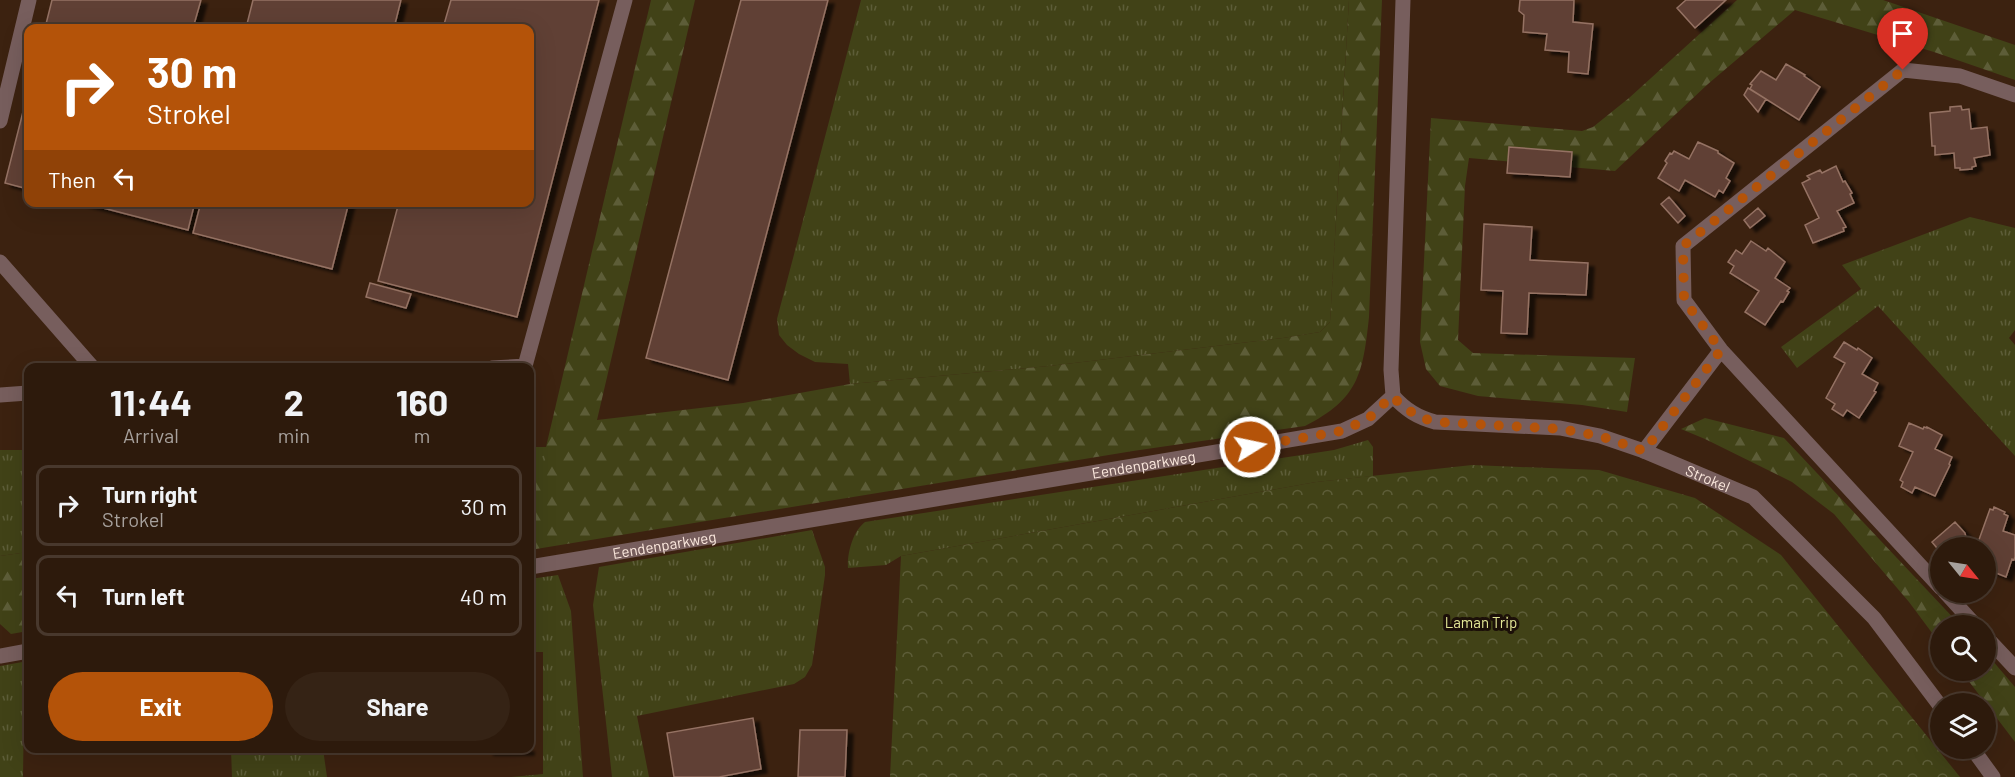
<!DOCTYPE html>
<style>
body{margin:0;font-family:Barlow,sans-serif;background:#352315;color:#f1f3f6;height:100vh;display:flex;flex-direction:column;font-size:22px;white-space:nowrap}
*{box-sizing:border-box;margin:0}
p{font-size:20px;color:#a7a19d}
.icon{flex:none;width:33px;height:33px;fill:none;stroke:currentColor;stroke-width:2;stroke-linecap:round;stroke-linejoin:round}
.map{position:relative;flex:1;overflow:hidden}
.panel{position:absolute;left:24px;top:363px;width:510px;height:390px;display:flex;flex-direction:column;background:#2d1a0c;border-radius:12px;box-shadow:0 6px 24px #0002,0 0 0 2px #48382d}
.panel>*{flex:none}
.top-card{position:absolute;left:24px;top:24px;width:510px;height:183px;border-radius:12px;box-shadow:0 6px 24px #0002,0 0 0 2px #48382d;background:#b45309;color:#fff;overflow:hidden}
.needle{width:39px;rotate:120deg}
.fabs{position:absolute;left:1930px;top:537px;display:grid;gap:12px}
.fabs a{display:grid;place-items:center;width:66px;height:66px;border-radius:50%;background:#2d1a0c;box-shadow:0 6px 24px #0002,0 0 0 2px #48382d;font-size:30px}
.pin{position:absolute;display:grid;place-items:center;width:51px;height:51px;color:#fff;margin:-62px -26px;border-radius:50% 50% 50% 0;rotate:-45deg;box-shadow:0 0 6px #0007}
.pin .icon{rotate:45deg}
.me{position:absolute;width:66px;margin:-33px;rotate:80deg;stroke-linejoin:round;filter:drop-shadow(0 0 4px #0008)}
.turn{display:flex;align-items:center;gap:21px;height:126px;padding:0 24px;font-size:27px}
.turn .icon{width:78px;height:78px;stroke-width:2.5}
.turn b{display:block;font-size:42px;line-height:51px}
.then{display:flex;align-items:center;height:57px;padding:0 24px;background:#0003;gap:12px;font-size:22px}
.eta{display:flex;justify-content:space-evenly;align-items:center;height:102px;text-align:center}
.eta b{font-size:36px;font-weight:700;line-height:42px}
.primary-button{display:flex;gap:12px;margin-top:auto;padding:12px 24px}
.primary-button a{flex:1;height:69px;border-radius:36px;background:#b45309;color:#fff;font-size:24px;font-weight:700;line-height:69px;text-align:center}
.primary-button a+a{background:#352315;color:#f1f3f6}
ul{padding:0;list-style:none}
li{display:flex;align-items:center;gap:18px;height:81px;margin:0 12px 9px;padding:0 12px;border:3px solid #48382d;border-radius:12px}
li div{flex:1}
li b{display:block;font-size:22px}
li em{font-style:normal}
.map>svg:first-child{display:block}
.grass{fill:url(#grass-tufts)}
.forest{fill:url(#forest-firs)}
.park{fill:url(#park-crowns)}
.building{fill:#614134;stroke:#957264;stroke-width:1.5;filter:url(#shadow)}
.lines{fill:none;stroke-linecap:round;stroke-linejoin:round}
.lane{stroke:#775e5d;stroke-width:15}
.street{stroke:#775e5d;stroke-width:15}
.route{stroke:#b45309;stroke-width:10;stroke-dasharray:0 18}
.labels{text-anchor:middle;dominant-baseline:central;stroke-width:6;stroke-linejoin:round;paint-order:stroke}
.street-label{font-size:15px;fill:#fbe8dd;stroke:#1b0f08}
.park-label{font-size:15px;fill:#e3e695;stroke:#1b0f08}
</style>
<div class="map">
<svg width="2015" height="777" viewBox="0 0 2015 777">
<defs>
<pattern id="grass-tufts" width="24" height="20" patternUnits="userSpaceOnUse" patternTransform="scale(1.5)"><rect width="24" height="20" fill="#414217"/><path d="M3 7l-1-3M5 7V3M7 7l1-3M15 17l-1-3M17 17v-4M19 17l1-3" fill="none" stroke="#5d5d38"/></pattern>
<pattern id="forest-firs" width="22" height="20" patternUnits="userSpaceOnUse" patternTransform="scale(1.5)"><rect width="22" height="20" fill="#414217"/><path d="M5 1l3.5 6h-7zM16 11l3.5 6h-7z" fill="#5d5d38"/></pattern>
<pattern id="park-crowns" width="20" height="18" patternUnits="userSpaceOnUse" patternTransform="scale(1.5)"><rect width="20" height="18" fill="#414217"/><path d="M2 6a3 3 0 1 1 6 0M12 15a3 3 0 1 1 6 0" fill="none" stroke="#5d5d38"/></pattern>
<filter id="shadow"><feDropShadow dx="6" dy="4" stdDeviation="1.5" flood-color="#0009"/></filter>
</defs>
<rect width="100%" height="100%" fill="#3c2210"/>
<path class="grass" d="M 861,0 L 1349,0 L 1330,322 L 1320,332 L 1283,338 L 1049,366 L 850,384 L 848,364 L 815,362 L 799,354 L 787,345 L 779,335 L 777,319 Z
M 1970,217 L 2015,228 L 2015,330 L 2009,338 L 2015,345 L 2015,456 L 1878,306 L 1797,368 L 1781,347 L 1861,289 L 1842,265 Z
M 1368,440 L 1373,447 L 1373,476 L 1316,482 L 901,556 L 886,565 L 848,568 C 847,553 853,531 865,522 L 1334,450 Z
M 530,447 L 546,447 L 546,478 L 530,480 Z
M 0,450 L 28,450 L 28,552 L 0,556 Z
M 812,530 L 825,567 L 825,575 L 812,665 L 805,677 L 794,684 L 637,716 L 649,777 L 612,777 L 593,605 L 599,567 Z
M 558,575 L 571,611 L 583,777 L 511,777 L 543,774 L 543,652 L 530,652 L 535,621 L 530,622 L 530,579 Z
M 28,661 L 28,702 L 24,703 L 23,777 L 0,777 L 0,666 Z
M 231,749 L 323,749 L 327,777 L 232,777 Z"/>
<path class="forest" d="M 651,0 L 695,0 L 597,420 L 743,403 L 850,384 L 1049,366 L 1283,338 L 1320,332 L 1330,322 L 1349,0 L 1382,0 L 1369,317 C 1363,373 1359,399 1305,426 L 1133,451 L 530,550 L 530,480 L 546,477 L 546,447 Z
M 1737,0 L 1883,0 L 2015,45 L 2015,80 L 1934,52 L 1795,10 L 1708,84 L 1615,171 L 1469,158 L 1465,186 L 1458,340 L 1473,353 L 1635,358 L 1627,412 L 1582,405 L 1478,396 L 1440,386 L 1426,369 L 1420,342 L 1431,118 L 1582,131 L 1593,127 L 1629,98 Z
M 1705,418 L 1784,438 L 1960,625 L 1941,626 L 1941,645 L 1909,602 L 1834,514 L 1792,482 L 1705,439 L 1681,429 Z
M 28,552 L 28,631 L 11,634 L 0,624 L 0,556 Z
M 1986,653 L 2015,687 L 2015,742 L 1961,671 L 1986,670 Z"/>
<path class="park" d="M 1472,465 L 1599,470 L 1695,498 L 1781,555 L 1960,777 L 890,777 L 901,556 L 1316,482 Z"/>
<path class="building" d="M 52,0 L 201,0 L 193,28 L 45,28 Z
M 253,0 L 401,0 L 394,28 L 246,28 Z
M 451,0 L 599,0 L 517,317 L 378,281 L 399,202 L 530,202 L 530,28 L 443,28 Z
M 741,0 L 828,0 L 728,380 L 646,358 Z
M 1520,0 L 1574,0 L 1573,22 L 1593,24 L 1588,74 L 1568,72 L 1569,52 L 1545,50 L 1547,34 L 1523,32 L 1524,15 L 1519,11 Z
M 1686,0 L 1726,0 L 1695,28 L 1677,8 Z
M 1786,64 L 1805,75 L 1804,76 L 1820,87 L 1799,120 L 1750,89 L 1752,85 L 1750,84 L 1761,71 L 1776,80 Z
M 1748,88 L 1766,99 L 1758,112 L 1744,95 Z
M 28,92 L 28,189 L 5,183 Z
M 1961,106 L 1962,110 L 1969,109 L 1971,129 L 1987,127 L 1990,155 L 1974,158 L 1976,166 L 1972,167 L 1972,169 L 1960,170 L 1960,168 L 1955,168 L 1954,153 L 1935,155 L 1935,146 L 1932,146 L 1930,113 L 1950,111 L 1950,107 Z
M 1698,142 L 1718,151 L 1718,153 L 1734,163 L 1726,178 L 1730,181 L 1723,193 L 1719,190 L 1715,197 L 1685,180 L 1679,191 L 1658,178 L 1667,163 L 1665,161 L 1670,153 L 1672,154 L 1674,151 L 1689,159 Z
M 1509,147 L 1572,152 L 1570,177 L 1507,173 Z
M 1836,166 L 1843,182 L 1845,181 L 1852,193 L 1850,194 L 1854,203 L 1837,211 L 1846,227 L 1843,228 L 1844,231 L 1813,243 L 1805,225 L 1819,218 L 1802,183 L 1810,179 L 1807,176 L 1820,170 L 1822,173 Z
M 1669,197 L 1685,216 L 1678,223 L 1661,204 Z
M 80,202 L 195,202 L 188,230 Z
M 201,202 L 349,202 L 332,269 L 193,233 Z
M 1758,208 L 1765,216 L 1750,228 L 1744,220 Z
M 1484,224 L 1532,227 L 1530,260 L 1588,263 L 1586,295 L 1529,293 L 1527,334 L 1501,333 L 1503,291 L 1481,290 Z
M 1751,241 L 1766,251 L 1768,248 L 1785,262 L 1775,278 L 1790,288 L 1787,291 L 1789,292 L 1783,302 L 1781,301 L 1765,325 L 1745,312 L 1759,291 L 1730,273 L 1734,266 L 1728,262 L 1736,250 L 1742,254 Z
M 370,283 L 411,294 L 406,308 L 366,297 Z
M 1844,342 L 1857,350 L 1858,348 L 1872,358 L 1862,374 L 1878,383 L 1874,391 L 1876,392 L 1859,418 L 1847,410 L 1843,416 L 1832,409 L 1835,404 L 1826,398 L 1845,363 L 1834,357 Z
M 1909,423 L 1923,429 L 1924,427 L 1927,428 L 1927,427 L 1942,435 L 1935,449 L 1952,457 L 1949,464 L 1950,465 L 1935,496 L 1915,487 L 1912,493 L 1901,487 L 1903,482 L 1900,480 L 1913,452 L 1899,446 Z
M 1994,507 L 2005,512 L 2004,514 L 2008,516 L 2003,531 L 2015,535 L 2015,557 L 2014,560 L 2012,559 L 2006,577 L 1986,569 L 1986,548 L 1976,548 L 1990,509 L 1993,510 Z
M 1955,522 L 1965,533 L 1967,543 L 1960,548 L 1941,548 L 1941,553 L 1932,542 Z
M 753,718 L 761,769 L 719,777 L 674,777 L 667,733 Z
M 800,730 L 847,730 L 845,777 L 798,777 Z
M 488,748 L 528,748 L 528,751 L 488,751 Z"/>
<g class="lines">
<path class="lane" d="M 0,121 L 29,0
M 0,262 L 93,368
M 492,368 L 525,366 L 625,0
M 0,395 L 28,393
M 1644,451 L 1721,350
M 1941,588 L 1721,350 L 1684,300 L 1683,246 L 1903,70 L 1960,76 L 2015,95
M 1945,592 L 1976,626
M 1986,637 L 2015,668"/>
<g class="street">
<path id="s1" d="M 1393,396 C 1406,410 1417,417 1435,422 L 1560,428 L 1600,436 L 1644,451 L 1753,497 L 1874,618 L 1941,707"/>
<path id="s2" d="M 530,567 L 1342,431 L 1368,419 L 1393,396 L 1391,370 L 1403,0"/>
<path d="M 0,656 L 28,651"/>
<path d="M 1972,748 L 1993,777"/>
</g>
</g>
<g class="lines">
<path class="route" d="M 1250,447 L 1342,431 L 1368,419 L 1392,396 C 1406,410 1417,417 1435,422 L 1560,429 L 1600,436 L 1644,451 L 1721,350 L 1684,300 L 1683,246 L 1903,70"/>
</g>
<g class="labels">
<g class="street-label">
<text stroke="none"><textPath href="#s2" startOffset="622">Eendenparkweg</textPath></text>
<text stroke="none"><textPath href="#s1" startOffset="332">Strokel</textPath></text>
<text stroke="none"><textPath href="#s2" startOffset="136">Eendenparkweg</textPath></text>
</g>
<g class="park-label">
<text x="1481" y="622">Laman Trip</text>
</g>
</g>
</svg>
<div class="fabs">
<a><svg class="needle" viewBox="-14 -14 28 28"><path d="M0-13l5 13h-10z" fill="#e53935"/><path d="M0 13l5-13h-10z" fill="#a7a19d"/></svg></a>
<a><svg class="icon" aria-label="search" viewBox="0 0 24 24"><circle cx="10" cy="10" r="6"/><path d="M15 15l6 6"/></svg></a>
<a><svg class="icon" aria-label="layers" viewBox="0 0 24 24"><path d="M12 4l9 5-9 5-9-5zM3 14l9 5 9-5"/></svg></a>
</div>
<div class="pin" style="left:1903px;top:70px;background:#d93025"><svg class="icon" aria-label="arrive" viewBox="0 0 24 24"><path d="M6 21V4h12l-3 4 3 4H6"/></svg></div>
<svg class="me" style="left:1250px;top:447px" viewBox="-20 -20 40 40"><circle r="17" fill="#b45309" stroke="#fff" stroke-width="3"/><path d="M0-11L8 9 0 5-8 9z" fill="#fff"/></svg>
<div class="top-card">
<div class="turn"><svg class="icon" aria-label="right" viewBox="0 0 24 24"><path d="M7 20v-9h11M14 6l5 5-5 5"/></svg><div><b>30 m</b>Strokel</div></div>
<div class="then">Then<svg class="icon" aria-label="left" viewBox="0 0 24 24"><path d="M17 20v-9H6M10 6l-5 5 5 5"/></svg></div>
</div>
<section class="panel">
<div class="eta">
<div><b>11:44</b><p>Arrival</p></div>
<div><b>2</b><p>min</p></div>
<div><b>160</b><p>m</p></div>
</div>
<ul>
<li><svg class="icon" aria-label="right" viewBox="0 0 24 24"><path d="M7 20v-9h11M14 6l5 5-5 5"/></svg><div><b>Turn right</b><p>Strokel</p></div><em>30 m</em></li>
<li><svg class="icon" aria-label="left" viewBox="0 0 24 24"><path d="M17 20v-9H6M10 6l-5 5 5 5"/></svg><div><b>Turn left</b></div><em>40 m</em></li>
</ul>
<div class="primary-button"><a>Exit</a><a>Share</a></div>
</section>
</div>
